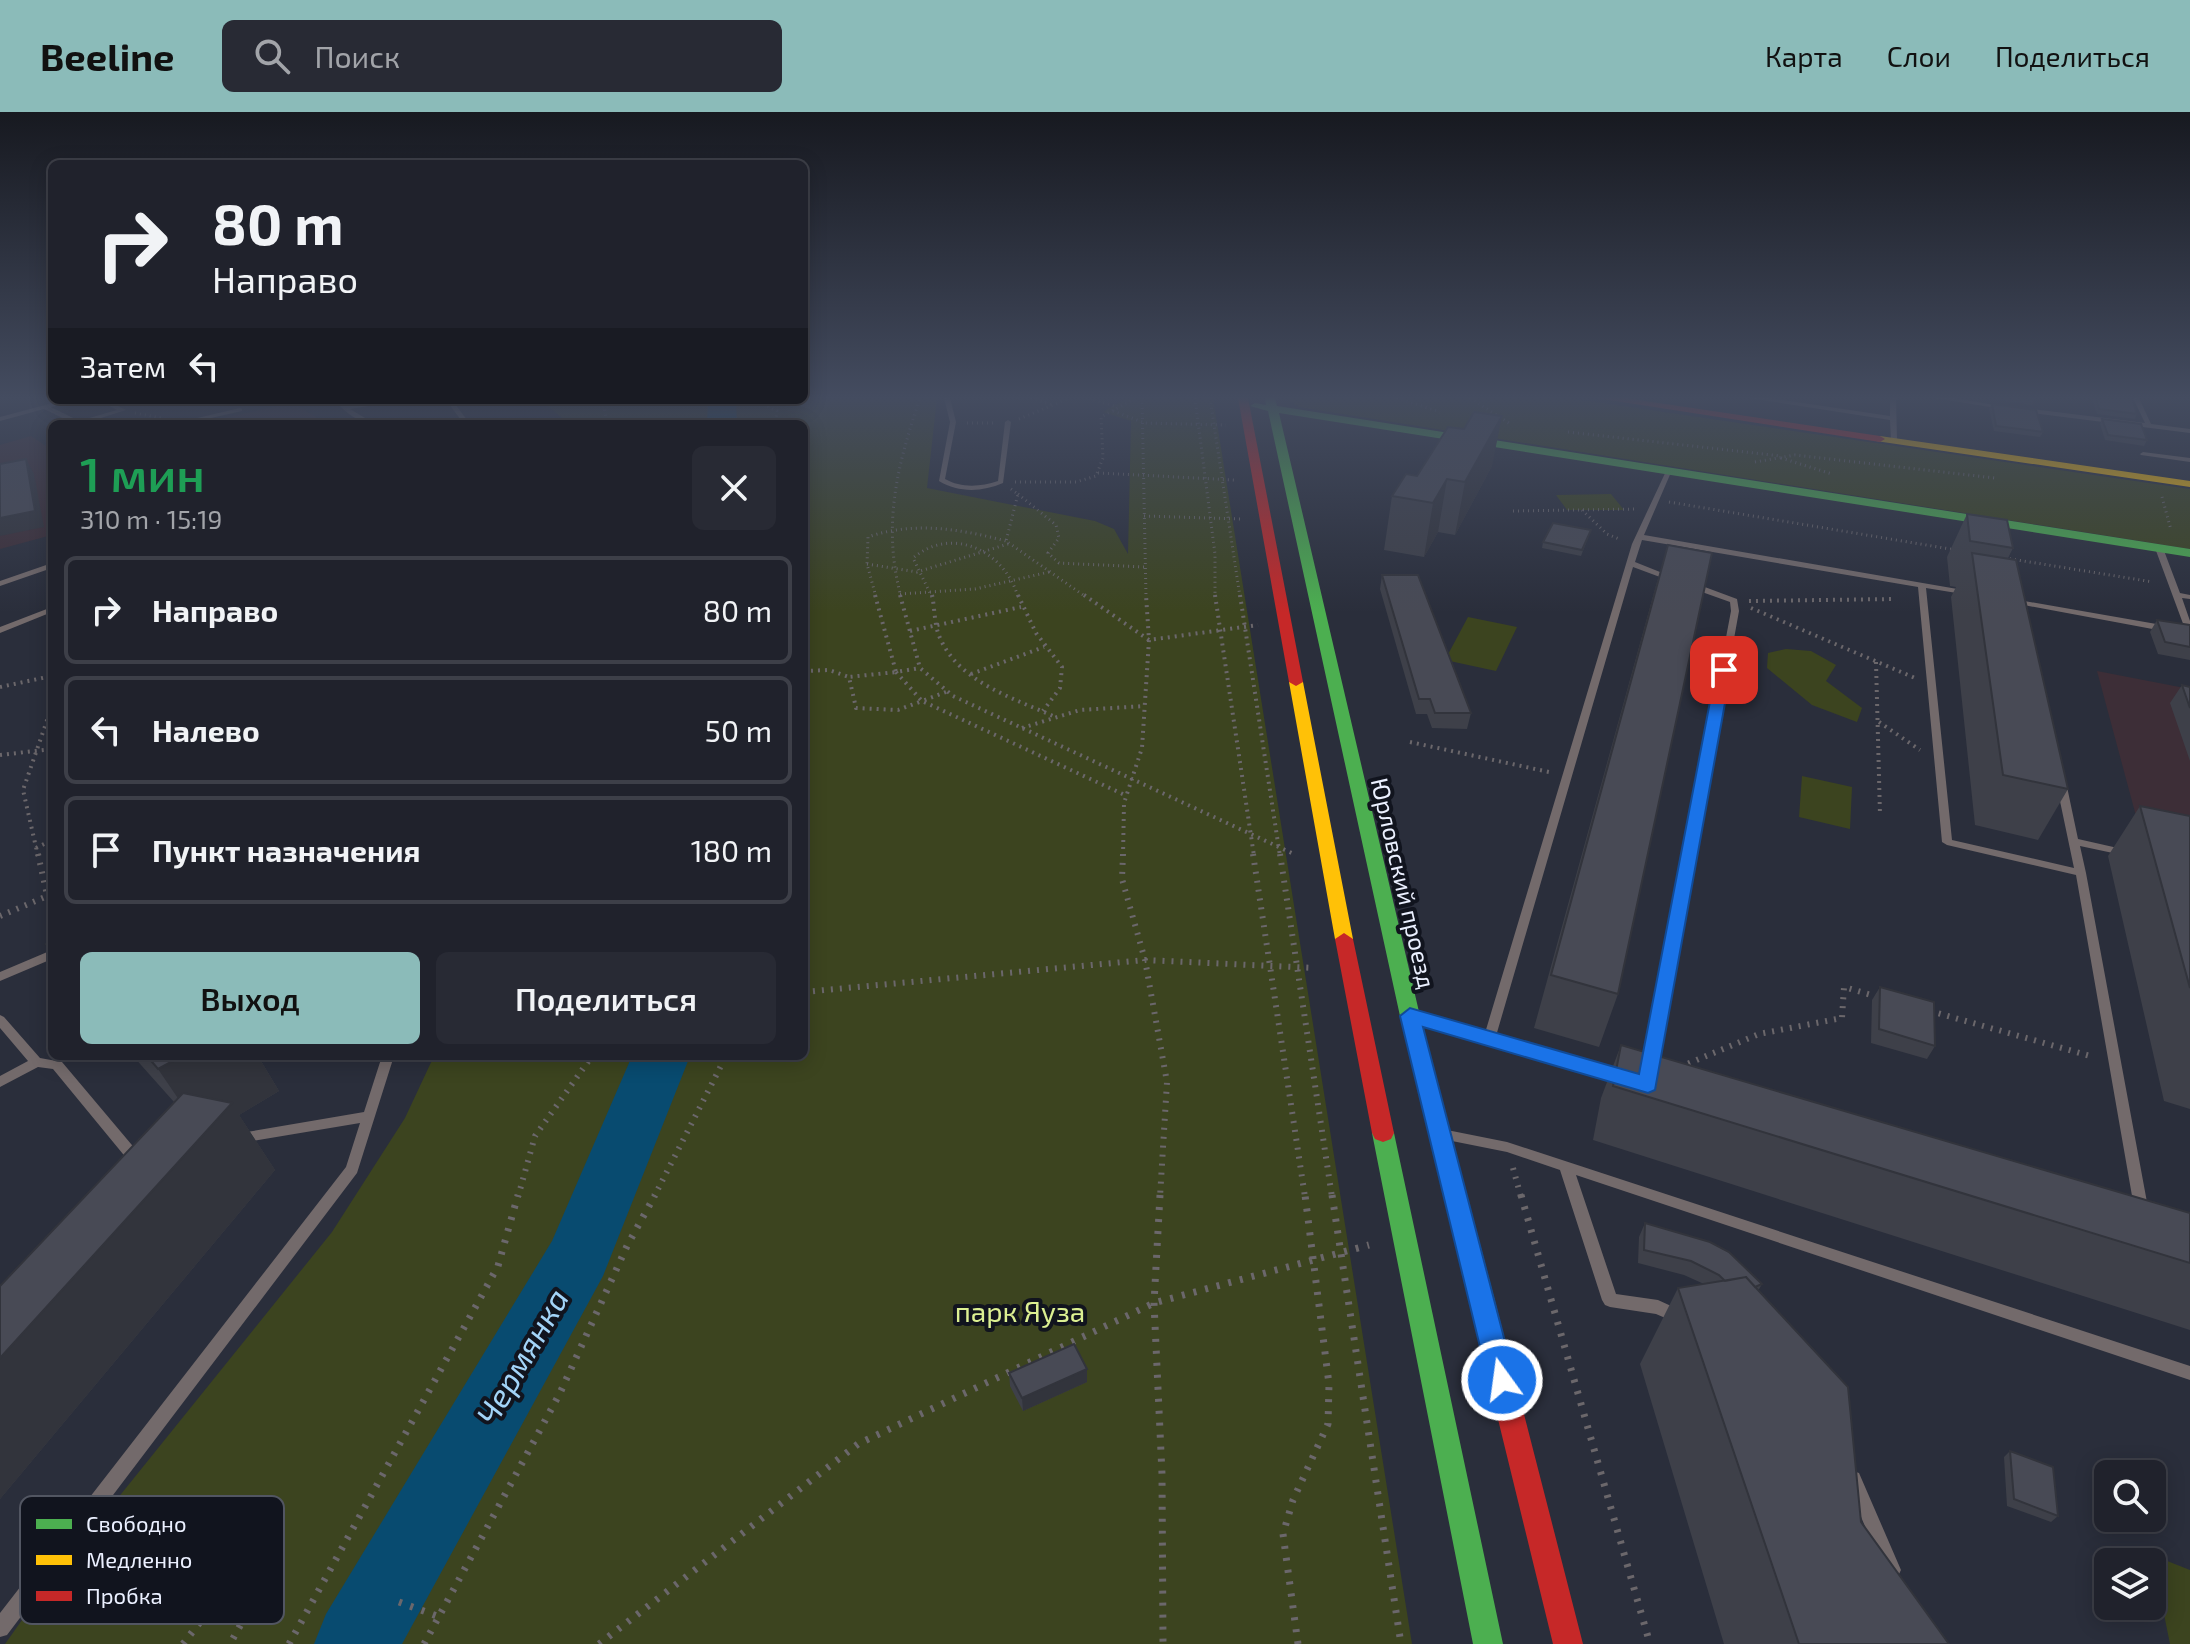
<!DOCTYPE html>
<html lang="ru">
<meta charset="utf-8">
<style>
body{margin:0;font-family:"Exo 2",sans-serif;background:#282a34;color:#f1f3f6;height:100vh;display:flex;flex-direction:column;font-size:30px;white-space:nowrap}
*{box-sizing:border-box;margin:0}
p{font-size:26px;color:#a2a4a9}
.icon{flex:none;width:44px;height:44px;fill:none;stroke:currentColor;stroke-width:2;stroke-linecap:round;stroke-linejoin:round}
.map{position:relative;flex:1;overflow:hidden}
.panel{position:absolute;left:48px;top:308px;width:760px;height:640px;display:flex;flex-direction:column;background:#20222c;border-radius:12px;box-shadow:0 4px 20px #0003,0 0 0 2px #3d3f48}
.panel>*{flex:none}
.banner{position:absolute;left:48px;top:48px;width:760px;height:244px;border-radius:12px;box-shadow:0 4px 20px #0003,0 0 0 2px #3d3f48;background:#20222c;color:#f1f3f6;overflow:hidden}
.fabs{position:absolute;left:2094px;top:1348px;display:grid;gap:16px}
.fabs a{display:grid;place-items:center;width:72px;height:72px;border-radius:12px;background:#20222c;box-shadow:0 4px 20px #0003,0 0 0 2px #3d3f48;font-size:40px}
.pin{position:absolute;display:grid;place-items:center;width:68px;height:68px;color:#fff;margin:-34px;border-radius:16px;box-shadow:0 4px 12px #0006}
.me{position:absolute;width:88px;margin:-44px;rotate:346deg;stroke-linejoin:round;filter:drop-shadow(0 0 6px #0008)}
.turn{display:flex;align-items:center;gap:28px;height:168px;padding:0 32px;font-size:36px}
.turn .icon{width:104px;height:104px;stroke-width:2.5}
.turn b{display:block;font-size:56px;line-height:68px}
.then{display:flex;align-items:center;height:76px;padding:0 32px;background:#0003;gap:16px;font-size:30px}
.round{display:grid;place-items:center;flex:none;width:84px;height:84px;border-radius:12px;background:#282a34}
.head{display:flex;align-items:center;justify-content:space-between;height:136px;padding:0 32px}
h1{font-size:48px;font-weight:600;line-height:60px;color:#1e9e55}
.action{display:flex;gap:16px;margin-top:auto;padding:16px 32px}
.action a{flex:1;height:92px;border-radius:12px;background:#8bbbb9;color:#111;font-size:32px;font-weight:600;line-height:92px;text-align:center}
.action a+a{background:#282a34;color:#f1f3f6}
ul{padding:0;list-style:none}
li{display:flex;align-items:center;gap:24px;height:108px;margin:0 16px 12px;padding:0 16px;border:4px solid #3d3f48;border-radius:12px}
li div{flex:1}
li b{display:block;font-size:30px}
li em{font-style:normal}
header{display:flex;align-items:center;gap:48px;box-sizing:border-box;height:112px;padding:0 40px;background:#8bbbb9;color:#111}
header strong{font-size:38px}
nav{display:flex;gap:44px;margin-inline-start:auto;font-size:28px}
.search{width:560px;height:72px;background:#282a34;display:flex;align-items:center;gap:20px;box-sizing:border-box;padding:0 28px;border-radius:12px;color:#a2a4a9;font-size:30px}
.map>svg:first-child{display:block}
.education{fill:#3d2e37}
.green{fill:#3c441f}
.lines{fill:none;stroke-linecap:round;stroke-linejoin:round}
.river{fill:#084b70;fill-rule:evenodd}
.path-far3{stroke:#6b676b;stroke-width:3;stroke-dasharray:1 4;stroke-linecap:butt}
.path-far2{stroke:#6b676b;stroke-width:4;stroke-dasharray:2 5;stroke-linecap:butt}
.path-far1{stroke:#6b676b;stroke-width:6;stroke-dasharray:2 7;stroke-linecap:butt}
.path{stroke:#6b676b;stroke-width:7;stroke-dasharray:3 9;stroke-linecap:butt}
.lane{fill:#736a6b;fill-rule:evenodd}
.fast{fill:#4caf50;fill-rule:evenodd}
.slow{fill:#ffc107;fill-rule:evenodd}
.jam{fill:#c62828;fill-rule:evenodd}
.wall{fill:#3e4049}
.shaded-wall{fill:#32343c}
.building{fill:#484a55;stroke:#32343c;stroke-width:2}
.route{fill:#1a73e8;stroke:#114b97;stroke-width:2}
.labels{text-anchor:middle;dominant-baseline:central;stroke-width:8;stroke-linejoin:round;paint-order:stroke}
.street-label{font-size:24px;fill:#ebf0ff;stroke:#11141e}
.near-park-label{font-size:28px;fill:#dcf092;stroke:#11141e}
.near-water-label{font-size:32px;font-style:italic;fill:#a3d4f8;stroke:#11141e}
.key{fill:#11141e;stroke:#525662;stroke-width:2}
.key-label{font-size:22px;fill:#ebf0ff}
</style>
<header>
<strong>Beeline</strong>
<div class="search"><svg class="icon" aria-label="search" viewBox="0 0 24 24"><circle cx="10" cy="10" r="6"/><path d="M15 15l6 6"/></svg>Поиск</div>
<nav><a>Карта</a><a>Слои</a><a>Поделиться</a></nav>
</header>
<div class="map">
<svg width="2190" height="1532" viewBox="0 0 2190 1532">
<rect width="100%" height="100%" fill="#2a2e3b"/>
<path class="education" d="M 293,291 L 327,312 L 195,312 Z
M 31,324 L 52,338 L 52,423 L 0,437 L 0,333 Z
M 2097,559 L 2190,577 L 2190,740 L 2143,730 Z"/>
<path class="green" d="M 937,286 L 927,376 L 1095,409 L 1114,417 L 1128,442 L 1131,309 L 1103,300 L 1126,286 L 1213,286 L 1412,1532 L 5,1532 L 39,1484 L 332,1120 L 405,1006 L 434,944 L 804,944 L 804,312 L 569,312 L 541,288 Z
M 1286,286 L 1568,286 L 2190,377 L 2190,437 L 1299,295 Z
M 1611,382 L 1624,398 L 1567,398 L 1556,383 Z
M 1468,505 L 1517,515 L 1496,559 L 1445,548 Z
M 1786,537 L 1811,539 L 1836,553 L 1826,569 L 1862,596 L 1857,610 L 1812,593 L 1767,556 L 1768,541 Z
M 1802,664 L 1852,675 L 1850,717 L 1799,705 Z
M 2152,1443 L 2190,1458 L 2190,1532 L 2170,1532 Z"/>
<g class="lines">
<path class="river" d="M 708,288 L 736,288 L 737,312 L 707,312 Z
M 632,944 L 690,944 L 603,1164 L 402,1532 L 314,1532 L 326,1502 L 552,1129 Z"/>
<path class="path-far3" d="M 1031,286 L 1053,293
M 1089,286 L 1117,295
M 1142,286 L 1146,485
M 1195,286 L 1215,442 L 1215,485
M 1210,286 L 1240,485
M 1397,286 L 1440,300
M 1470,286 L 1512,313
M 603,288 L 607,312
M 754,288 L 777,299 L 775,312
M 1113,299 L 1145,311 L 1226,313
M 135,301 L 161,306
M 1019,307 L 1070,286
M 967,311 L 993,311
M 143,312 L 162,307
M 1568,320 L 1781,344
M 1781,346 L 1832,362
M 1755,350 L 1795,343 L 1995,366
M 1098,361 L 1235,368
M 1015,370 L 1076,370 L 1096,364 L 1103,346 L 1101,305 L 1136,286
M 1011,377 L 1018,382 L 1006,429 L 1086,485
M 1018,382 L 1056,413 L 1059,426 L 1048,441 L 1059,451 L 1144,455
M 2162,385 L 2171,418
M 1669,390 L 1956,438
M 1582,398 L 1607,422 L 1619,427
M 1513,399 L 1637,397
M 1144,404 L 1241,407
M 2005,446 L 2153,470
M 867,452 L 917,460 L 1008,432
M 900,482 L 975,477 L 1049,460
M 876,485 L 867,452 L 868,425 C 914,409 960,417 1006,429
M 901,485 C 882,413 897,354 920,286
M 932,485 L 913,446 C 952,413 1005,439 1018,485"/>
<path class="path-far2" d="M 875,483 L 896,560 L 920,556
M 900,483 L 920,556 L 953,584 L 1296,743
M 932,483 C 935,497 934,513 940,526 C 959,570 1013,586 1053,604
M 1018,483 L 1036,521 L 1062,555 L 1060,576 L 1043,599
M 1084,483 L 1149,528 L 1258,513
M 1215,483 L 1254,744
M 1240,483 L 1280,744
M 1749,489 L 1895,487
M 1751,496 L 1915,566
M 910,519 L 1021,495
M 1876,550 L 1880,703
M 804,559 L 829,558 L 849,565
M 896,560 L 922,589 L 898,598 L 856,596 L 849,565 Z
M 971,562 L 1044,535
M 0,575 L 52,564
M 946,580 L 922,589 L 1127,684
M 1879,610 L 1920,638
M 1022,616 L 1080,598 L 1145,594
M 1410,630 L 1549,660
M 0,643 L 52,637
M 36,736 L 52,728
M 38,744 L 23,678 L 52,594
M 1123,744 L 1124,691 L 1142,636 L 1149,528 L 1146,483"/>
<path class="path-far1" d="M 38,742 L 47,783
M 1123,742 L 1122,767 L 1145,848 L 1167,970 L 1160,1085
M 1253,742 L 1305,1085
M 1280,742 L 1332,1085
M 0,804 L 52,782
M 804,880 L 1145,848 L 1315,856
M 1930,899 L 2094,945
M 1680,955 L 1759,922 L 1842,906 L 1844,875 L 1878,885
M 1513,1056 L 1521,1085
M 518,1085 L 535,1024 L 592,944
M 654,1085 L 726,944"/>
<path class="path" d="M 1160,1083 L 1154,1191 L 1162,1362 L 1163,1532
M 1332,1083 L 1401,1532
M 1521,1083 L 1650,1532
M 399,1490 L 437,1504
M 183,1532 L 258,1435 L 280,1441 L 230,1532
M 289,1532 L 498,1154 L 518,1083
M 424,1532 L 560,1281 L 627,1134 L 655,1083
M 599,1532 L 858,1332 L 1154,1191 L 1369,1133
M 1298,1532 L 1283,1422 L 1293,1388 L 1328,1312 L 1329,1272 L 1305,1083"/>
<path class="lane" d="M 944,286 L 950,286 L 956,310 L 945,367 C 961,376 980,375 998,369 L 1005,310 L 1008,308 L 1011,310 L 1003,371 C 982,380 959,381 939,369 L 950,310 Z
M 1749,286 L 1769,286 L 1890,304 L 1890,286 L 1896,286 L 1897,329 L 1894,331 L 1891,329 L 1890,308 Z
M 1934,286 L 1954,286 L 2006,295 L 2003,297 Z
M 2133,286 L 2139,286 L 2151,312 L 2190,317 L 2190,321 L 2024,300 L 2021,298 L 2024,296 L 2145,311 Z
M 64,288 L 74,288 L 51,295 L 79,309 L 117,298 L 98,288 L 106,288 L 126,298 L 82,312 L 75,312 L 44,297 L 0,309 L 0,305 Z
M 335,288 L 341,288 L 346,294 L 388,288 L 405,288 L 350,297 L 375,312 C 360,312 344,300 335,288 Z
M 446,288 L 452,288 L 470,312 L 464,312 Z
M 240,296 L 242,297 L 242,299 L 184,312 L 172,312 Z
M 2143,340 L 2190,346 L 2190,350 L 2141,343 L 2140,342 Z
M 1667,357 L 1672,358 L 1644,423 L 1969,479 L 1973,481 L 1969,483 L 1926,476 L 1952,728 L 2074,756 L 2056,670 L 2061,667 L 2066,670 L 2078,727 L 2131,739 L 2132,741 L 2127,744 L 2080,734 L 2086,761 L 2149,1101 L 2147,1105 L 2142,1107 L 2137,1105 L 2135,1101 L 2076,763 L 1947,733 L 1942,730 L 1918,475 L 1642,428 L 1635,450 L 1675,466 L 1668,468 L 1633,455 L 1496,924 L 1625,961 L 1630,963 L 1631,966 L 1630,969 L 1625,971 L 1414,909 L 1412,906 L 1414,903 L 1418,902 L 1485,921 L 1632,432 Z
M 2156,434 L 2163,436 L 2180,481 L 2190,483 L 2190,487 L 2182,486 L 2190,509 L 2190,524 L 2013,491 L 2009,489 L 2013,487 L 2185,517 L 2155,436 Z
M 52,451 L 52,456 L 0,474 L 0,469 Z
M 1688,471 L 1694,471 L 1737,487 L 1739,499 L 1657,954 L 1656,957 L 1651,959 L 1646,957 L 1645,954 L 1731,499 L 1730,490 L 1688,475 Z
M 52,495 L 52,500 L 0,521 L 0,515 Z
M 52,838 L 52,847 L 0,869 L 0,860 Z
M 0,903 L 4,905 L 40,946 L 62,950 L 142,1045 L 144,1049 L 142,1053 L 137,1055 L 132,1053 L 53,957 L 38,955 L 0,975 L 0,964 L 28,949 L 0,916 Z
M 382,944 L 394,944 L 357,1061 L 7,1523 L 0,1525 L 0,1501 L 346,1055 L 360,1011 L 240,1031 L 235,1030 L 233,1026 L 235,1022 L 364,1000 Z
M 1447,1018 L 1507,1030 L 2190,1254 L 2190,1268 L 1576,1063 L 1616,1182 L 1658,1188 L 1682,1199 L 1685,1204 L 1682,1209 L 1677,1211 L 1656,1202 L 1610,1195 L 1605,1193 L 1602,1188 L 1560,1058 L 1507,1040 L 1442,1027 L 1440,1023 L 1442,1019 Z
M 1853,1359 L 1859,1361 L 1901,1458 L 1898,1464 L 1892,1467 L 1886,1464 L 1845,1367 L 1847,1361 Z"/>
<path class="fast" d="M 1265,286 L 1275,286 L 1277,294 L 2190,437 L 2190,445 L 1279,301 L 1420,904 L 1497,1197 L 1493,1205 L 1484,1208 L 1475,1205 L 1471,1197 L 1400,904 L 1268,299 L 1250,294 L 1255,291 L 1266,293 Z
M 1383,1012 L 1391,1015 L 1394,1021 L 1503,1532 L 1473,1532 L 1372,1021 L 1375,1015 Z"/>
<path class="slow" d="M 1880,324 L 2190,369 L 2190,375 L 1876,329 L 1875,327 Z
M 1296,566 L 1303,570 L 1353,827 L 1344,833 L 1335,827 L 1289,570 Z"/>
<path class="jam" d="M 1238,286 L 1248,286 L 1303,570 L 1296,574 L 1289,570 Z
M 1596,286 L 1625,286 L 1880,324 L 1885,327 L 1880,330 Z
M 1344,821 L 1353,827 L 1394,1021 L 1391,1027 L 1383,1030 L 1375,1027 L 1372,1021 L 1335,827 Z
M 1484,1186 L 1493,1189 L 1497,1197 L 1583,1532 L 1553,1532 L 1471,1197 L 1475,1189 Z"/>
</g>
<path class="wall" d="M 1987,286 L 2035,286 L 2032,293 Z
M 2092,286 L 2132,286 L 2137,302 L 2135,307 L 2097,302 Z
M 1992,292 L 2043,320 L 2040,325 L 1994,319 L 1989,297 Z
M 2102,307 L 2147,328 L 2144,334 L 2105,328 L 2100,312 Z
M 1492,354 L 1455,423 L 1438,420 L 1424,445 L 1384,438 L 1392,384 L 1417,364 Z
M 1967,402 L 2013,436 L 2008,446 L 2068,677 L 2038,728 L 1975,713 L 1951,485 L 1956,475 L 1950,474 L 1947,445 Z
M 1591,418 L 1581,444 L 1542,436 L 1543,430 Z
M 1668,433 L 1618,882 L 1599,935 L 1534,916 L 1655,477 Z
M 1382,463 L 1471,601 L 1467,617 L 1432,616 L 1427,602 L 1416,602 L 1380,477 Z
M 2157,508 L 2190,513 L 2190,548 L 2158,542 L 2150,520 Z
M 2182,573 L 2190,575 L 2190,649 L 2170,591 Z
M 2140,694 L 2190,704 L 2190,997 L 2164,989 L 2108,744 Z
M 1880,875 L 1935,934 L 1927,947 L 1871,931 L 1872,888 Z
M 1621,933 L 2190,1101 L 2190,1218 L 1593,1028 L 1601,986 Z
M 133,944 L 258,944 L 279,979 L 239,1003 L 275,1058 L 0,1387 L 0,1174 L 174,990 Z
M 1645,1111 L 1762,1172 L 1758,1179 L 1861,1410 L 1949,1532 L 1724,1532 L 1640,1252 L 1678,1176 L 1704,1172 L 1684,1163 L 1638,1151 L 1639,1125 Z
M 1009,1261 L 1087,1270 L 1023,1299 L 1010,1274 Z
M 2010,1339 L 2058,1404 L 2051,1410 L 2007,1394 L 2004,1345 Z"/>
<path class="shaded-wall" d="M 1502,304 L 1492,354 L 1455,423 L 1465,370 Z
M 26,347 L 34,362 L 44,415 L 0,424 L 0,406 Z
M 1447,367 L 1438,420 L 1424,445 L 1433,391 Z
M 182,944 L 258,944 L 279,979 L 239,1003 L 275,1058 L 0,1387 L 0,1246 L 203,1023 L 158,957 Z
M 1087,1257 L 1087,1270 L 1023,1299 L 1022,1286 Z"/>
<path class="building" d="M 2096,286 L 2132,286 L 2137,302 L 2099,297 Z
M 1992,292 L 2036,298 L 2043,320 L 1996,314 Z
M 1474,300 L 1502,304 L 1465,370 L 1447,367 L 1433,391 L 1392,384 L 1406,362 L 1417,364 L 1448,315 L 1464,317 Z
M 2102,307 L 2141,312 L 2147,328 L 2108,323 Z
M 26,347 L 35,399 L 0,406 L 0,352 Z
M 1967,402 L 2007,408 L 2013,436 L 1970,429 Z
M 1553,411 L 1591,418 L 1582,438 L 1543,430 Z
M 1668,433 L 1712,441 L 1618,882 L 1551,863 Z
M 1972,441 L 2016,448 L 2068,677 L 2003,663 Z
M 1382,463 L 1418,463 L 1471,601 L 1435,601 L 1430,587 L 1419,587 Z
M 2157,508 L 2190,513 L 2190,535 L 2165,530 Z
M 2182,573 L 2190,575 L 2190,596 Z
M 2140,694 L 2190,704 L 2190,876 Z
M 52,829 L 52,838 L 46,832 Z
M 1880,875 L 1934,890 L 1935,934 L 1879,917 Z
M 1621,933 L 2190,1101 L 2190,1151 L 1613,974 Z
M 147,944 L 182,944 L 158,957 Z
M 183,981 L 232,991 L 0,1246 L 0,1174 Z
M 1645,1111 L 1710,1130 L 1729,1140 L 1762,1172 L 1755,1175 L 1746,1165 L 1725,1169 L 1719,1163 L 1691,1149 L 1644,1138 Z
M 1746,1165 L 1848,1275 L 1861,1410 L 1949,1532 L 1799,1532 L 1678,1176 Z
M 1074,1232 L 1087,1257 L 1022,1286 L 1009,1261 Z
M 2010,1339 L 2053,1355 L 2058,1404 L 2014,1387 Z"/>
<linearGradient id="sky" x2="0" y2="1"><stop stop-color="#171920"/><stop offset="0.57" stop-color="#444c60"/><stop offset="1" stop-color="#444c60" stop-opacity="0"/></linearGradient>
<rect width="2190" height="501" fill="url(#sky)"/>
<path class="route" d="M 1724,554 L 1731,558 L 1655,978 L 1648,981 L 1423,915 L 1515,1268 L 1511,1277 L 1502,1280 L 1492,1277 L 1488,1268 L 1400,904 L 1410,896 L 1639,962 L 1716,558 Z"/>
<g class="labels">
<g class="street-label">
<text transform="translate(1404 771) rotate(77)">Юрловский проезд</text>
</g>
<g class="near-park-label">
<text x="1020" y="1199">парк Яуза</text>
</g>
<g class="near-water-label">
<text transform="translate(521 1244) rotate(-60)">Чермянка</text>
</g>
</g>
<rect x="20" y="1384" width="264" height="128" rx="12" class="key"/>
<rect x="36" y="1407" width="36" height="10" fill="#4caf50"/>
<rect x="36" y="1443" width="36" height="10" fill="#ffc107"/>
<rect x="36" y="1479" width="36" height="10" fill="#c62828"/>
<g class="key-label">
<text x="86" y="1420">Свободно</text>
<text x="86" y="1456">Медленно</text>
<text x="86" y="1492">Пробка</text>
</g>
</svg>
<div class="fabs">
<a><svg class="icon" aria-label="search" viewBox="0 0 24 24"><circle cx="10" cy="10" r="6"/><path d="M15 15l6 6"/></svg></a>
<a><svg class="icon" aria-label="layers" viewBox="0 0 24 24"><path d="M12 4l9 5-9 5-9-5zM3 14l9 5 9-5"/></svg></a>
</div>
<div class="pin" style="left:1724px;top:558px;background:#d93025"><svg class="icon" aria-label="arrive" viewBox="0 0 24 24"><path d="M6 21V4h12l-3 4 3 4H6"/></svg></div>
<svg class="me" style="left:1502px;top:1268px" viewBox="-20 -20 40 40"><circle r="17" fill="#1a73e8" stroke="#fff" stroke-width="3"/><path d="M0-11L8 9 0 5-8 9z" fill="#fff"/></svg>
<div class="banner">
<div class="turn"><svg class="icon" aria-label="right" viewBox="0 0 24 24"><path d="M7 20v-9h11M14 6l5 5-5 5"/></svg><div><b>80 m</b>Направо</div></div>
<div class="then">Затем<svg class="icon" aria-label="left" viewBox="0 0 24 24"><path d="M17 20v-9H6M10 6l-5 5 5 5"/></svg></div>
</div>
<section class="panel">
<div class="head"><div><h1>1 мин</h1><p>310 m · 15:19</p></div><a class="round"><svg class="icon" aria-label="close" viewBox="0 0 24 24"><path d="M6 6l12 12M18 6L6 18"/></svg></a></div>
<ul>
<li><svg class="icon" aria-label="right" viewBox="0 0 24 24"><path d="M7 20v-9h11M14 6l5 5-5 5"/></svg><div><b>Направо</b></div><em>80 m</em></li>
<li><svg class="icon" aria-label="left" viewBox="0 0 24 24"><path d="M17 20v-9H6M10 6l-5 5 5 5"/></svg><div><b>Налево</b></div><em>50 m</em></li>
<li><svg class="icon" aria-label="arrive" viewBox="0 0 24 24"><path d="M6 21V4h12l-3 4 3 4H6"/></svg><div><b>Пункт назначения</b></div><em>180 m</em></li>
</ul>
<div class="action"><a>Выход</a><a>Поделиться</a></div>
</section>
</div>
